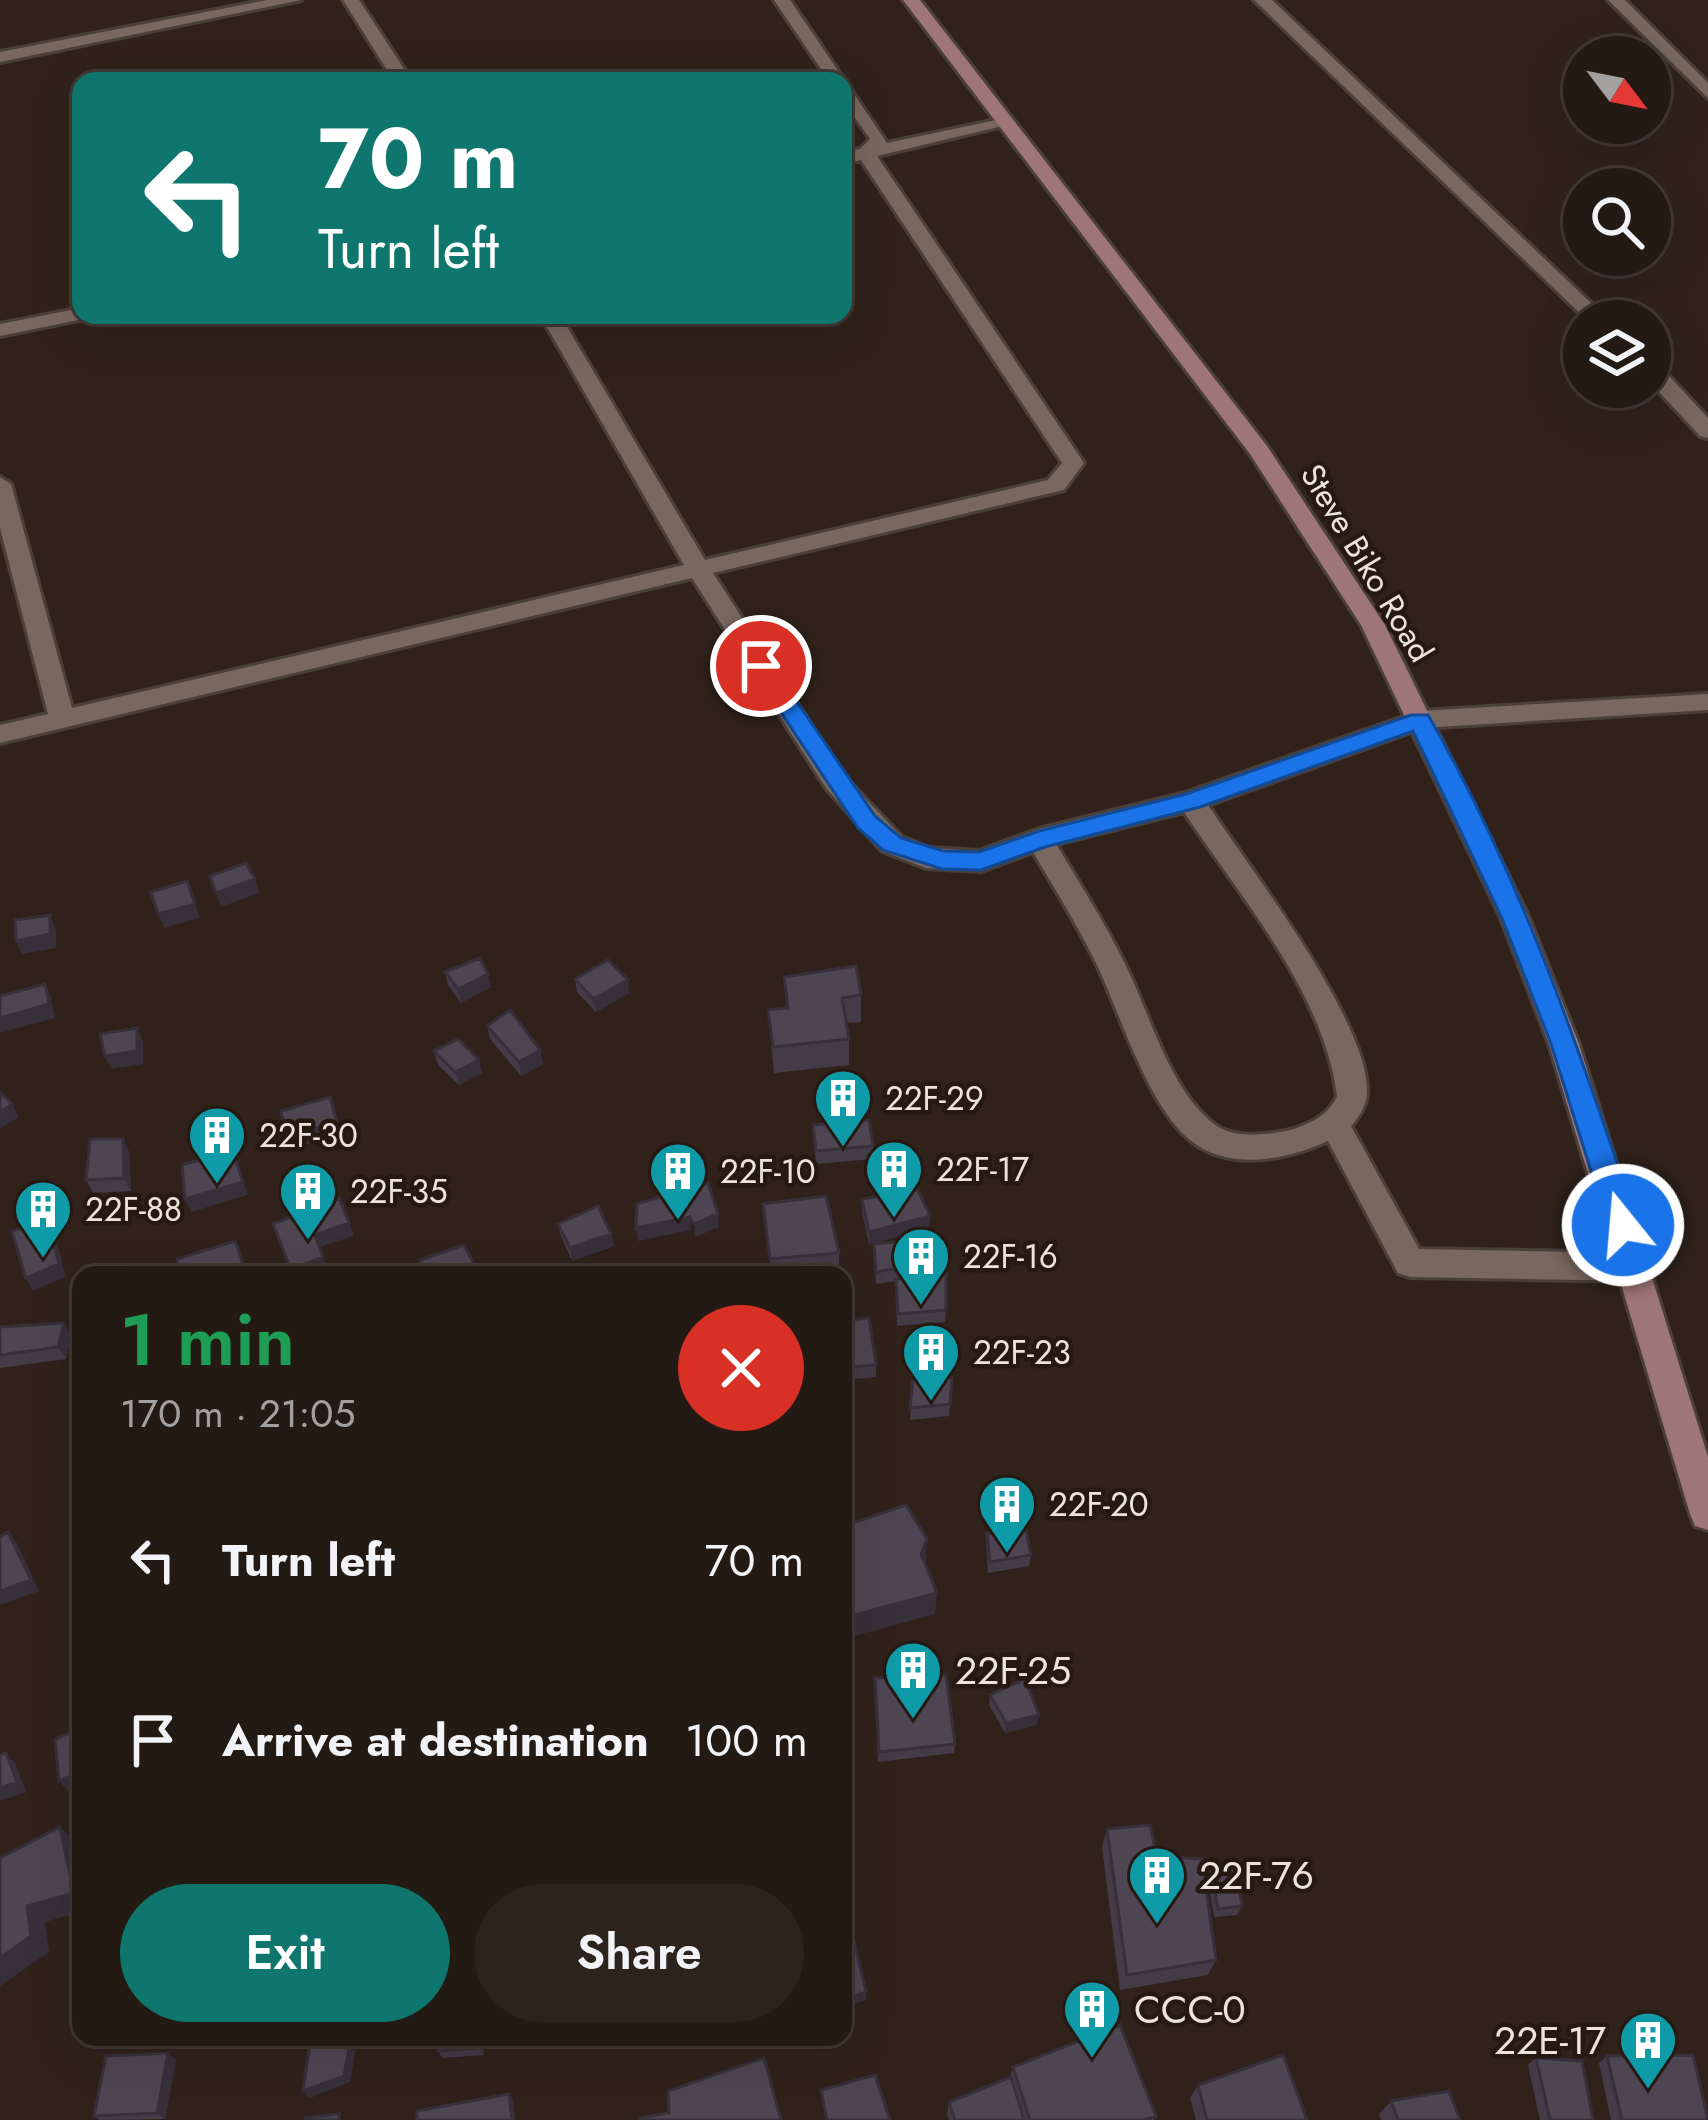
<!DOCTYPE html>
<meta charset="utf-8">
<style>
body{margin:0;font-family:Jost,sans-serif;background:#2c231d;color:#f1f3f6;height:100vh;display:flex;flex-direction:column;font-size:45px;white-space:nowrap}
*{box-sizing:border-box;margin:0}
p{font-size:39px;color:#a3a1a0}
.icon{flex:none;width:66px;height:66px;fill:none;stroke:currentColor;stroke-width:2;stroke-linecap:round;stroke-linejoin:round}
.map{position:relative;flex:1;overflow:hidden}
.drawer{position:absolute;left:72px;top:1266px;width:780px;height:780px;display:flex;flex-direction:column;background:#241a14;border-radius:24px;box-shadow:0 12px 48px #0002,0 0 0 3px #413834}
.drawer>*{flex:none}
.guide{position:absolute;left:72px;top:72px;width:780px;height:252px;border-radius:24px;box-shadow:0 12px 48px #0002,0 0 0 3px #413834;background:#0f766e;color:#fff;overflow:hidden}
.needle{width:78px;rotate:122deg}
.fabs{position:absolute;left:1563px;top:36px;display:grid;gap:24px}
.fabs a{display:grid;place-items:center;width:108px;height:108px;border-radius:50%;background:#241a14;box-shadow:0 12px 48px #0002,0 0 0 3px #413834;font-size:60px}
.pin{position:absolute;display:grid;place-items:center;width:102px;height:102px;color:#fff;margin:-51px;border:6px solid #fff;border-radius:50%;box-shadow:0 3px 12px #0007}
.me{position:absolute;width:132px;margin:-66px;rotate:343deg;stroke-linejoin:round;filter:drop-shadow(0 0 9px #0008)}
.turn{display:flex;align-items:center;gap:42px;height:252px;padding:0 48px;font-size:54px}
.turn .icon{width:156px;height:156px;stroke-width:2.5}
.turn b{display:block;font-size:84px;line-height:102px}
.round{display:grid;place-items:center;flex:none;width:126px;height:126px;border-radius:63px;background:#2c231d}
.head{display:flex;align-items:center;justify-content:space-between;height:204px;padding:0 48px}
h1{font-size:72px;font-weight:600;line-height:90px;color:#1e9e55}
.primary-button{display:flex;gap:24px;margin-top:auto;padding:24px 48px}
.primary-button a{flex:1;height:138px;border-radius:72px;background:#0f766e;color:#fff;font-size:48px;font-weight:600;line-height:138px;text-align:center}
.primary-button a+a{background:#2c231d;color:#f1f3f6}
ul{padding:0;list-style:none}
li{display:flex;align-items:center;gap:36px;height:180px;padding:0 48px}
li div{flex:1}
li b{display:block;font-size:45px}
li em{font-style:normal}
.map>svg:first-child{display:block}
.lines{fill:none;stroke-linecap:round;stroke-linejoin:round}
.lane-casing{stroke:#4b3f3a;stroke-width:6}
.secondary-casing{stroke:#4b3f3a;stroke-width:6}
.lane{fill:#796860;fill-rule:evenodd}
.secondary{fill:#9f7677;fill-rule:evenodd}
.wall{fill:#433b47}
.shaded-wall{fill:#37303a}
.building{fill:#4e4553;stroke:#37303a;stroke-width:3}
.route{fill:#1a73e8;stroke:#114b97;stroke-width:3}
.labels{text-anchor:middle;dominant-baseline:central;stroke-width:9;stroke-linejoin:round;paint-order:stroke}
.street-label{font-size:33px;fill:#ece3de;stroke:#261912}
.poi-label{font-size:33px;fill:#ece3de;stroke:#261912;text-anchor:start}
.near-poi-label{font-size:39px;fill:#ece3de;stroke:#261912;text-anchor:start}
</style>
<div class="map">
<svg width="1708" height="2120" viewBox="0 0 1708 2120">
<rect width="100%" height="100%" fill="#30221b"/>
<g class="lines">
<g class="lane-casing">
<path id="lane" d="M 267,0 L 301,0 L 0,62 L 0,52 Z
M 343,0 L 359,0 L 412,81 L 394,81 Z
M 774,0 L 790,0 L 887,143 L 1006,118 L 1015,123 L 877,156 L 1084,463 L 1064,490 L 713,573 L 844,776 L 902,837 L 929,848 L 979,851 L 1039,829 L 1185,793 L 1420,711 L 1708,694 L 1708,710 L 1422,728 L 1208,805 C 1248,866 1371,1024 1367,1094 C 1366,1105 1359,1118 1351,1126 L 1419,1249 L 1636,1253 L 1648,1257 L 1652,1267 L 1648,1277 L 1636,1281 L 1410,1277 L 1398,1273 L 1328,1141 C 1289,1159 1232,1171 1194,1143 C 1149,1111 1121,1015 1097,965 C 1078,926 1055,889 1033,852 L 981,871 L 926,868 L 882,851 L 826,788 L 692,578 L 0,743 L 0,725 L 48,714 L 0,528 L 0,477 L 11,484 L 72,708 L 684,565 L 540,315 L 560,315 L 705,560 L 1048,480 L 1062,463 L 861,160 L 843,164 L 843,152 L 860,149 L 870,139 L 843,101 L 843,81 L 829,81 ZM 1184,812 C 1240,897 1324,992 1337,1096 C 1329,1116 1306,1126 1286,1131 C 1264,1135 1233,1139 1214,1124 C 1169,1089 1150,1014 1125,964 C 1105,923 1080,884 1056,844 Z
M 1254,0 L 1272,0 L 1610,321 L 1588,321 Z
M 1608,0 L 1625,0 L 1708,83 L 1708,98 Z
M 81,308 L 81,315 L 91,315 L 88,318 L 0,336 L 0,324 Z
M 1650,363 L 1658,364 L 1708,418 L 1708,438 L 1700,436 L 1650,382 Z"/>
</g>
<g class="secondary-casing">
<path id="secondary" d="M 903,0 L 920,0 L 1267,446 L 1385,625 L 1529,918 L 1579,1044 L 1708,1457 L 1708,1530 L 1695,1526 L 1690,1514 L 1549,1044 L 1501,918 L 1361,625 L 1250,454 Z"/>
</g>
<use href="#lane" class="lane"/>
<use href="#secondary" class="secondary"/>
</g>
<path class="wall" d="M 445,972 L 491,987 L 461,1003 L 448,985 Z
M 784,977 L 861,995 L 861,1022 L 847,1023 L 849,1039 L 849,1065 L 774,1073 L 768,1010 L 786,1008 Z
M 575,979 L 629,993 L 596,1012 L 577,992 Z
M 487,1026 L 540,1050 L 543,1064 L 521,1076 L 490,1039 Z
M 434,1051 L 479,1060 L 482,1073 L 459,1085 L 438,1065 Z
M 813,1125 L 873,1146 L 873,1159 L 816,1164 Z
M 123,1139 L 129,1152 L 131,1191 L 93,1193 L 86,1180 Z
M 862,1199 L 930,1216 L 929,1229 L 869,1244 L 862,1212 Z
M 763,1204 L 839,1253 L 839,1265 L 771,1272 Z
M 558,1224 L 611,1234 L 614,1246 L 572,1261 L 561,1236 Z
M 874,1244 L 911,1266 L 911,1278 L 946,1310 L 945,1322 L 897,1326 L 896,1281 L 876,1284 Z
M 843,1321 L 876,1365 L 876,1377 L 843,1380 Z
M 0,1327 L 71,1335 L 66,1359 L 0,1368 Z
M 952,1377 L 949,1416 L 910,1420 L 913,1378 Z
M 987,1534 L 1031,1555 L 1029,1566 L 988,1573 L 986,1545 Z
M 875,1688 L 955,1744 L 954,1753 L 878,1762 Z
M 990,1695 L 1037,1725 L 1005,1733 L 989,1705 Z
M 1107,1829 L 1157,1856 L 1216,1960 L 1208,1975 L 1120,1990 L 1102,1847 Z
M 1211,1866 L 1242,1906 L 1237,1915 L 1214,1917 L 1207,1874 Z
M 482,2037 L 484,2055 L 442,2058 L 438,2051 Z
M 1607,2056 L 1708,2120 L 1611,2120 L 1599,2063 Z
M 1536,2058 L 1593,2120 L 1540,2120 L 1528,2065 Z
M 176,2060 L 165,2119 L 100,2120 L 94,2116 Z
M 1013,2067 L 1156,2116 L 1153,2120 L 949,2120 L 947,2115 L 949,2102 L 1010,2078 Z
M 1198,2085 L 1307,2120 L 1196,2120 L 1190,2098 Z
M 1391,2101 L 1460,2120 L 1381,2120 L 1379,2114 Z"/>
<path class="shaded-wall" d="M 255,879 L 259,893 L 221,907 L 216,893 Z
M 195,904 L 200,918 L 164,928 L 158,914 Z
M 50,915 L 56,929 L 56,948 L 22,954 L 16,941 Z
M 488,974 L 491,987 L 461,1003 L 458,989 Z
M 628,980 L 629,993 L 596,1012 L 593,999 Z
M 45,984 L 51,998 L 55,1018 L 0,1033 L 0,1018 Z
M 137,1028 L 143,1042 L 143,1064 L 111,1069 L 105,1056 Z
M 540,1050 L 543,1064 L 521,1076 L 519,1062 Z
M 479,1060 L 482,1073 L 459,1085 L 455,1072 Z
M 330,1097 L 341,1136 L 292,1148 L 287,1135 Z
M 12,1104 L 19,1117 L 0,1129 L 0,1112 Z
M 123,1139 L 129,1152 L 131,1191 L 124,1178 Z
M 233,1151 L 248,1195 L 191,1212 L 185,1199 Z
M 718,1214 L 719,1227 L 695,1237 L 694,1224 Z
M 930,1216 L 929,1229 L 869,1244 L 869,1232 Z
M 690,1217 L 691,1230 L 638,1241 L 636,1228 Z
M 47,1220 L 54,1233 L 66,1276 L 33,1291 L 26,1278 Z
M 349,1223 L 354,1236 L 320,1247 L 315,1235 Z
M 611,1234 L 614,1246 L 572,1261 L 570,1248 Z
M 235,1241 L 249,1275 L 226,1275 Z
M 323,1257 L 328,1269 L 314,1275 L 293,1275 L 291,1270 Z
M 474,1264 L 477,1275 L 447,1275 Z
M 64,1323 L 71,1335 L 66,1359 L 58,1347 Z
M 8,1532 L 17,1543 L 39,1591 L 0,1605 L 0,1591 Z
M 927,1539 L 926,1560 L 919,1576 L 921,1554 Z
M 937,1593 L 935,1614 L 843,1639 L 843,1618 Z
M 1039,1715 L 1037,1725 L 1005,1733 L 1006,1723 Z
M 6,1753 L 15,1763 L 26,1792 L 0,1801 L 0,1788 Z
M 81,1771 L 81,1784 L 68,1791 L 59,1781 Z
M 60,1827 L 77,1844 L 81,1863 L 81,1912 L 45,1922 L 49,1952 L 0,1986 L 0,1958 L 27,1906 Z
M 866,1992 L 866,2000 L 843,2008 L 843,2000 Z
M 351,2037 L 358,2037 L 350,2082 L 310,2098 L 303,2091 Z
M 479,2037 L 482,2037 L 484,2055 L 479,2048 Z
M 628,2037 L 653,2037 L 626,2046 L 623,2039 Z
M 168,2053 L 176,2060 L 165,2119 L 157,2113 Z
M 509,2094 L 513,2100 L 515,2120 L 512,2120 Z"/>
<path class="building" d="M 246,863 L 255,879 L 216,893 L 210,876 Z
M 187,881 L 195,904 L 158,914 L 151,892 Z
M 50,915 L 50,934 L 16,941 L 15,920 Z
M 480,958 L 488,974 L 458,989 L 445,972 Z
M 608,960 L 628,980 L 593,999 L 575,979 Z
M 856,966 L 861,995 L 842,998 L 849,1039 L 773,1047 L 768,1010 L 788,1008 L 784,977 Z
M 45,984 L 49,1004 L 0,1018 L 0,996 Z
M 510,1010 L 540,1050 L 519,1062 L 487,1026 Z
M 137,1028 L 137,1051 L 105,1056 L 100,1034 Z
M 458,1039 L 479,1060 L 455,1072 L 434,1051 Z
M 0,1092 L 12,1104 L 0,1112 Z
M 330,1097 L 337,1123 L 287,1135 L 281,1111 Z
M 869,1120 L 873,1146 L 816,1151 L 813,1125 Z
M 90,1139 L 123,1139 L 124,1178 L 86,1180 Z
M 233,1151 L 243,1182 L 185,1199 L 182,1165 Z
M 708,1183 L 718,1214 L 694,1224 L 690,1217 L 636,1228 L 637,1204 Z
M 918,1190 L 930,1216 L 869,1232 L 862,1199 Z
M 826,1196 L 839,1253 L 770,1259 L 763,1204 Z
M 339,1198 L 349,1223 L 315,1235 L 323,1257 L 291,1270 L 273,1224 Z
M 598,1206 L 611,1234 L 570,1248 L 558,1224 Z
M 47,1220 L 59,1264 L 26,1278 L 12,1231 Z
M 235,1241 L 245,1268 L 226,1275 L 181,1275 L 177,1259 Z
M 905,1241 L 911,1266 L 876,1272 L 874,1244 Z
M 464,1245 L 474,1264 L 447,1275 L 424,1275 L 420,1260 Z
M 946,1274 L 946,1310 L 898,1314 L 896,1279 Z
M 869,1318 L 876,1365 L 843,1368 L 843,1321 Z
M 64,1323 L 58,1347 L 0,1355 L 0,1327 Z
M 952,1377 L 950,1404 L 910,1408 L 913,1378 Z
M 906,1505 L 927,1539 L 921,1554 L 937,1593 L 843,1618 L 843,1526 Z
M 1025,1525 L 1031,1555 L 990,1562 L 987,1534 Z
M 8,1532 L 31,1580 L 0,1591 L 0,1537 Z
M 946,1675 L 955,1744 L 879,1752 L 875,1678 Z
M 1025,1679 L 1039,1715 L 1006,1723 L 990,1695 Z
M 81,1728 L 81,1771 L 59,1781 L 55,1739 Z
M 6,1753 L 17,1782 L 0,1788 L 0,1755 Z
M 1150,1825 L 1157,1856 L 1202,1859 L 1216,1960 L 1127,1975 L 1107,1829 Z
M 60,1827 L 74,1893 L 27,1906 L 31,1936 L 0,1958 L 0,1858 Z
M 1234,1864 L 1242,1906 L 1218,1909 L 1211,1866 Z
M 843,1893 L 866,1992 L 843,2000 Z
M 1120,2025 L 1156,2116 L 1144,2120 L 1030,2120 L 1013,2067 Z
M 311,2037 L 351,2037 L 344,2076 L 303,2091 Z
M 438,2037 L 479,2037 L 479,2048 L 438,2051 Z
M 168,2053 L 157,2113 L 94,2116 L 106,2056 Z
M 1283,2055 L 1307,2120 L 1207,2120 L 1198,2085 Z
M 1693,2055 L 1708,2120 L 1622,2120 L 1607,2056 Z
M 764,2058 L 781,2120 L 640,2120 L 640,2118 L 669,2113 L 668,2091 Z
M 1536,2058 L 1582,2061 L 1593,2120 L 1550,2120 Z
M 875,2075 L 890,2120 L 827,2120 L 821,2090 Z
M 1011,2077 L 1024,2120 L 955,2120 L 949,2102 Z
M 1449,2091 L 1460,2120 L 1398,2120 L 1391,2101 Z
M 509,2094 L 512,2120 L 417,2120 L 417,2111 Z
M 339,2114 L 339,2120 L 305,2120 L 305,2118 Z"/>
<path class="route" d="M 761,659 L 769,661 L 875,816 L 901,838 L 943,851 L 979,852 L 1039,831 L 1186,794 L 1411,715 L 1428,715 C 1520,874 1580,1051 1638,1225 L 1633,1233 L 1613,1233 L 1608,1225 L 1551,1044 L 1502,918 L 1413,731 L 1200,807 L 1045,847 L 981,870 L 942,869 L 883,850 L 858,828 L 750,666 Z"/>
<defs>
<g id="building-pin" transform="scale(3)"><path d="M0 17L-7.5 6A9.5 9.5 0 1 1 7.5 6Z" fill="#0f9aa8" stroke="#261912"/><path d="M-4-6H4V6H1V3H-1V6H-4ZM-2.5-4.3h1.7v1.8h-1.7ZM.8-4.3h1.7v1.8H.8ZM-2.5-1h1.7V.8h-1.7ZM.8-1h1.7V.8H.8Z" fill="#fff"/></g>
</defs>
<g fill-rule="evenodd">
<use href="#building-pin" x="843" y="1098"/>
<use href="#building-pin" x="217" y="1135"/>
<use href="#building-pin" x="894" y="1169"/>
<use href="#building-pin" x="678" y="1171"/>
<use href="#building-pin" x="308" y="1191"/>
<use href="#building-pin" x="43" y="1209"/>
<use href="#building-pin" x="921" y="1256"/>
<use href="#building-pin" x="931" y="1352"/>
<use href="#building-pin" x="1007" y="1504"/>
<use href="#building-pin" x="913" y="1670"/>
<use href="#building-pin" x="1157" y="1875"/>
<use href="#building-pin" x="1092" y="2009"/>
<use href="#building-pin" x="1648" y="2040"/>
</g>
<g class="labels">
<g class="street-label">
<text transform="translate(1367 563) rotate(59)">Steve Biko Road</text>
</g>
<g class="poi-label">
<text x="885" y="1098">22F-29</text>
<text x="259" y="1135">22F-30</text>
<text x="936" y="1169">22F-17</text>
<text x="720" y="1171">22F-10</text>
<text x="350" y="1191">22F-35</text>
<text x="85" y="1209">22F-88</text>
<text x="963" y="1256">22F-16</text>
<text x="973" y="1352">22F-23</text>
<text x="1049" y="1504">22F-20</text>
</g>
<g class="near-poi-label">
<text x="955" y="1670">22F-25</text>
<text x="1199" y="1875">22F-76</text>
<text x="1134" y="2009">CCC-0</text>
<text x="1606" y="2040" text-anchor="end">22E-17</text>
</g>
</g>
</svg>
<div class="fabs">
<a><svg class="needle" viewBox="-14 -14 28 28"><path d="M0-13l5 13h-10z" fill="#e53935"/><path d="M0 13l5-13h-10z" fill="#a3a1a0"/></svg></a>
<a><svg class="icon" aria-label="search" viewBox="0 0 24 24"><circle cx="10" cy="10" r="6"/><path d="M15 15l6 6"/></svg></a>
<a><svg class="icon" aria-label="layers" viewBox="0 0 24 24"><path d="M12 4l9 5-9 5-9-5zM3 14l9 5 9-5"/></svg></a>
</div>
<div class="pin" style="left:761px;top:666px;background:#d93025"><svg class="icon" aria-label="arrive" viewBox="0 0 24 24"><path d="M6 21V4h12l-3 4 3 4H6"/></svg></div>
<svg class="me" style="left:1623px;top:1225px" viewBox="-20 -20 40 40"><circle r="17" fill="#1a73e8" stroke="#fff" stroke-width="3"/><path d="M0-11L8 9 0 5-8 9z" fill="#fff"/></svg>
<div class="guide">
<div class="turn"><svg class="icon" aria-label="left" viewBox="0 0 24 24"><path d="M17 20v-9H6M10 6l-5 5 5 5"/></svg><div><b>70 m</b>Turn left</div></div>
</div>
<section class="drawer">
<div class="head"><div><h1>1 min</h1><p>170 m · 21:05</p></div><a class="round" style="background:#d93025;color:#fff"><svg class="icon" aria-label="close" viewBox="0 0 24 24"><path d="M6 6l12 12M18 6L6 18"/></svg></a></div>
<ul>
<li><svg class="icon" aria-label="left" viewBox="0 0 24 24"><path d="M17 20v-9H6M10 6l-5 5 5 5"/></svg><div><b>Turn left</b></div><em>70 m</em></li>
<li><svg class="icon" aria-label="arrive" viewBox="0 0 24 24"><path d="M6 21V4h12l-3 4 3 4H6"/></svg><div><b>Arrive at destination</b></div><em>100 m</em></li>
</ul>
<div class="primary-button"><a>Exit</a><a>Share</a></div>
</section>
</div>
